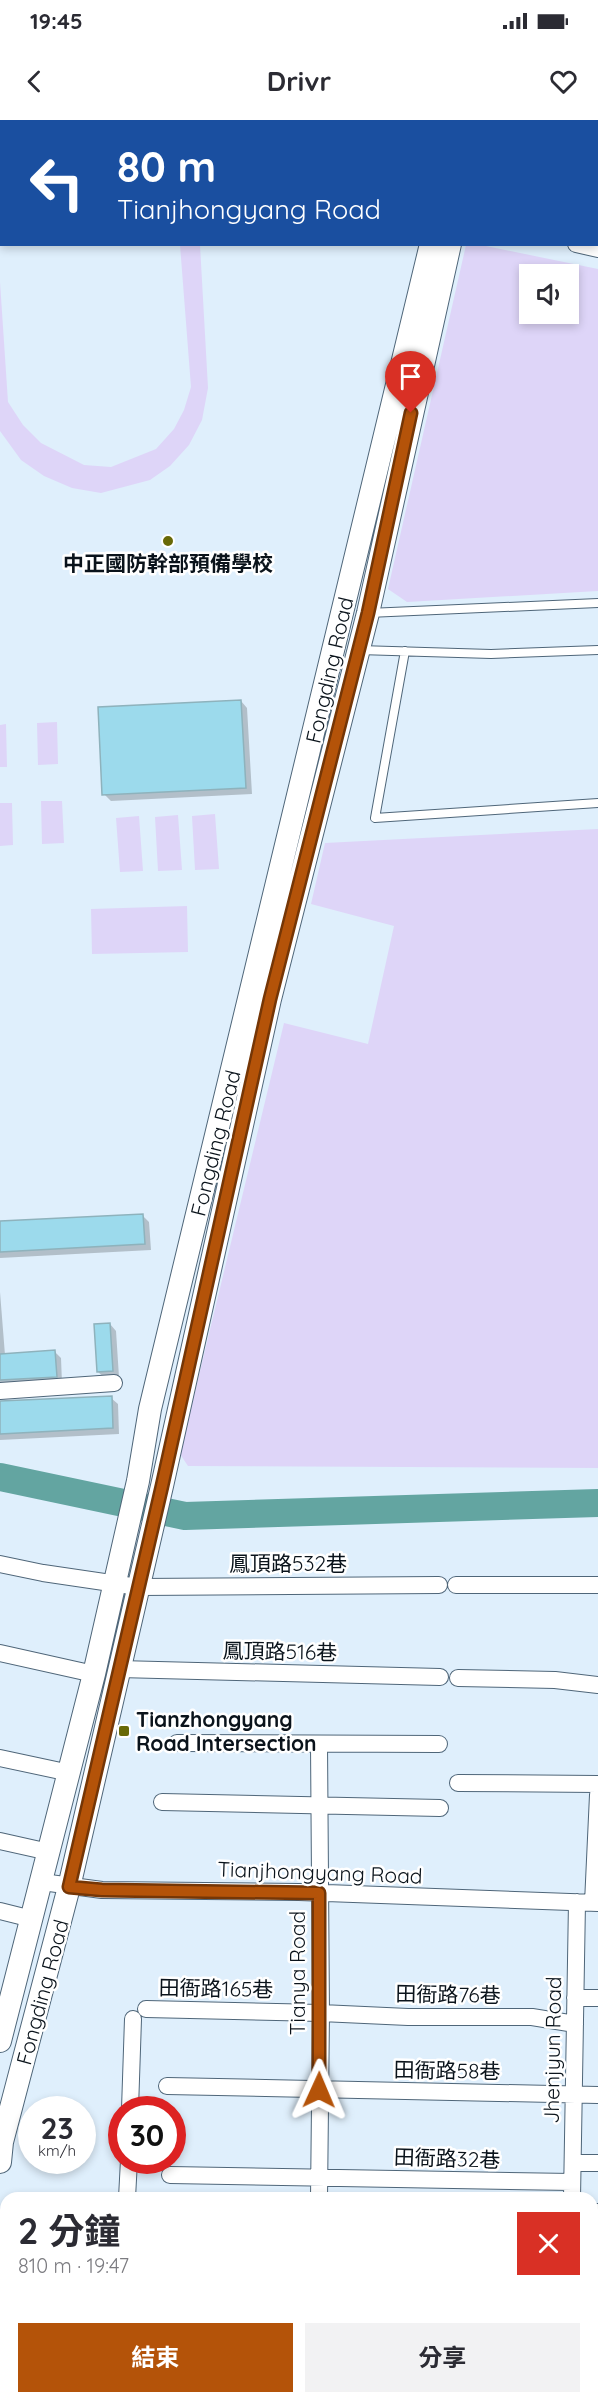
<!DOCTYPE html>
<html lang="zh-TW">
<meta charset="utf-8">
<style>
body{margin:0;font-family:Quicksand,"Noto Sans TC",sans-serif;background:#f2f2f3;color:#2b2b33;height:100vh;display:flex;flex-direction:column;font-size:22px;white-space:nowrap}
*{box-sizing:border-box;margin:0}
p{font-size:20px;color:#7c7c81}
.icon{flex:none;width:33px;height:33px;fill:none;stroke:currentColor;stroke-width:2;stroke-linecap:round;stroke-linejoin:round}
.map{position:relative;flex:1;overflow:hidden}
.drawer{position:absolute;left:0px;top:2072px;width:598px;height:212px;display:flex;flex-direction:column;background:#fff;border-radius:18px 18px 0 0;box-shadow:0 3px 9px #0003}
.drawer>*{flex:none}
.top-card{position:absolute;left:0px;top:0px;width:598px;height:126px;box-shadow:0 3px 9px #0003;background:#1a4fa0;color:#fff;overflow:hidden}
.tools{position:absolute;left:519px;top:144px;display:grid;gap:12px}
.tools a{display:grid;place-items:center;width:60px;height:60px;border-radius:0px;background:#fff;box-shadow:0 3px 9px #0003;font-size:30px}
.speed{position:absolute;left:18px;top:1976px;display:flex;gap:12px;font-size:30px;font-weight:700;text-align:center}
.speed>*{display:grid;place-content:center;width:78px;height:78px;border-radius:50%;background:#fff;box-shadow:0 3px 9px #0003;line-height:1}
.speed small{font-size:15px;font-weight:400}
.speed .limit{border:9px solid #d22;background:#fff;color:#111}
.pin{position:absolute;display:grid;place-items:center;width:51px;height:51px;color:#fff;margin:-62px -26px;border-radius:50% 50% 50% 0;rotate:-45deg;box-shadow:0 0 6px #0007}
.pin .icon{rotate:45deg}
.me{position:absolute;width:66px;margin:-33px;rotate:1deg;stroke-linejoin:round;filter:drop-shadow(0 0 4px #0008)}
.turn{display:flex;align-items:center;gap:21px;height:126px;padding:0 18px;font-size:27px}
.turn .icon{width:78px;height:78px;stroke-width:2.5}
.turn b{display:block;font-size:42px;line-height:51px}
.round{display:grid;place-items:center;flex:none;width:63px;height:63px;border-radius:0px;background:#f2f2f3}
.overview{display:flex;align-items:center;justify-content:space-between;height:102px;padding:0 18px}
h1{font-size:36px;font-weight:700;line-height:45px}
.primary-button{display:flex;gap:12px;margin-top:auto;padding:12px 18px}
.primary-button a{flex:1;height:69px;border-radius:0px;background:#b45309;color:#fff;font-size:24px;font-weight:700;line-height:69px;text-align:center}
.primary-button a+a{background:#f2f2f3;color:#2b2b33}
.status{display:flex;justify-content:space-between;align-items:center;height:42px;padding:0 30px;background:#fff;direction:ltr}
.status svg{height:16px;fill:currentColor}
header{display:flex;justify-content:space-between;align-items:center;height:78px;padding:0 18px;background:#fff;font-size:27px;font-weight:700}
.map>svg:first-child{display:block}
.green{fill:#ded5f8;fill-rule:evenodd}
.shadow{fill:#0003}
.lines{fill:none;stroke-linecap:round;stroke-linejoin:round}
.river{stroke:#63a5a1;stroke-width:28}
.building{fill:#9cdaec;stroke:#8eb2bc;stroke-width:1.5}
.service-casing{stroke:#4f6679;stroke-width:10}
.minor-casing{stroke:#4f6679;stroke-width:18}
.secondary-casing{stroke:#4f6679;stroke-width:24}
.service{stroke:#fff;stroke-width:8}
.minor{stroke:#fff;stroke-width:16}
.secondary{stroke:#fff;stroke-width:22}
.route-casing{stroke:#753606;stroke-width:15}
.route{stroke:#b45309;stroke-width:10}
.poi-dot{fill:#686907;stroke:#fff;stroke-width:2}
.labels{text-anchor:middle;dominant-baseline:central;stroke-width:5;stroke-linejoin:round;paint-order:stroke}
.poi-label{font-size:21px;font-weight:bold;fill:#0a131b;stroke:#fff}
.street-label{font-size:21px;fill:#0a131b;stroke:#fff}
</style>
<div class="status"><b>19:45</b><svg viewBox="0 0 49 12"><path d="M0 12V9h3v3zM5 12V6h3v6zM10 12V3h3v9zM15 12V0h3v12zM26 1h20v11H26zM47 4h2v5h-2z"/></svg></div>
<header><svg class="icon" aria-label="back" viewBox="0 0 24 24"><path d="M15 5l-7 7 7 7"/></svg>Drivr<svg class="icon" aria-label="heart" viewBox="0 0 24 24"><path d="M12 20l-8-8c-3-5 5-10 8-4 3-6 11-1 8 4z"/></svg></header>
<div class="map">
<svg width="598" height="2282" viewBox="0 0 598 2282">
<rect width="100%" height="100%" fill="#dfeffc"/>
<path class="green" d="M 180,125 L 200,125 L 208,268 L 202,300 L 189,325 L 170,346 L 150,360 L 101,373 L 72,368 L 44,356 L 21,340 L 0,311 L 0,162 L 8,282 L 23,305 L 41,323 L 84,345 L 111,347 L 156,329 L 174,309 L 184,290 L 191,267 Z
M 466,125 L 481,125 L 598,149 L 598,471 L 407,482 L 388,469 ZM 530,154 L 568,154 L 568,194 L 530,194 Z
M 57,602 L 58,644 L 38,645 L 37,603 Z
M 6,604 L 7,647 L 0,647 L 0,605 Z
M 62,681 L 64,723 L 42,724 L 41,681 Z
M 0,683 L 12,683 L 13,725 L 0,726 Z
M 215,694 L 219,749 L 195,750 L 192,696 Z
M 178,695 L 182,750 L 158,751 L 155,697 Z
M 139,696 L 143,751 L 120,752 L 116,698 Z
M 598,709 L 598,1348 L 188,1346 L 180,1334 L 284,903 L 368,924 L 394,806 L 311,784 L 325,723 Z
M 187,786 L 188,832 L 92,834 L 91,789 Z"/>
<path class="shadow" d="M 241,581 L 247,588 L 252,674 L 111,681 L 104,674 Z
M 143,1096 L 149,1102 L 151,1130 L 0,1138 L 0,1103 Z
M 0,1172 L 5,1235 L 54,1231 L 61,1238 L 62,1263 L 0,1271 Z
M 110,1204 L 116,1211 L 119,1257 L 105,1258 L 98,1252 Z
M 111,1278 L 118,1284 L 119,1314 L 0,1320 L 0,1283 Z"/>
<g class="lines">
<path class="river" d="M 0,1357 L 185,1396 L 598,1383"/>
</g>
<path class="building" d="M 241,580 L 246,668 L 102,675 L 98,587 Z
M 143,1094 L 145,1124 L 0,1132 L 0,1101 Z
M 110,1203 L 113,1251 L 97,1252 L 94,1204 Z
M 55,1230 L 57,1257 L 0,1260 L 0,1234 Z
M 112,1276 L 113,1308 L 0,1314 L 0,1281 Z"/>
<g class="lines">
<g class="service-casing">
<path id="service" d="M 368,493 L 598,483
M 359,530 L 491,534 L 598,530
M 405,531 L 375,698 L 598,683"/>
</g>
<g class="minor-casing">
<path id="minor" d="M 515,2 L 515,0
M 576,124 L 598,129
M 0,1271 L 114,1263
M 0,1444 L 43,1453 L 138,1467 L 439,1465
M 456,1465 L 598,1465
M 0,1533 L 94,1554
M 119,1549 L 440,1557
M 458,1558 L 555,1560 L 598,1565
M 177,1623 L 439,1624
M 319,1624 L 321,1893 L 319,2078
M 0,1638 L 70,1653
M 458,1663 L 598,1664
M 162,1682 L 440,1688
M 0,1721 L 49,1732
M 42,1762 L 102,1770 L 299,1772 L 598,1783
M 593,1783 L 598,1675
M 0,1791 L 32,1799
M 575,1878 L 598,1878
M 146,1889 L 321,1893 L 408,1897 L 532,1897 L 575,1904
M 167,1966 L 598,1975
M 130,1989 L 133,1899
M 573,2043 L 598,2043
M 170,2055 L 572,2062
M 127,2078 L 129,2040
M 572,2078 L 577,1782
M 592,2092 L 598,2092
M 0,2255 L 6,2255
M 592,2263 L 598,2263
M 316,2282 L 316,2277
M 570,2282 L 570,2277"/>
</g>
<g class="secondary-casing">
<path id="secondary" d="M 460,2 L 461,0
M 479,2 L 480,0
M 0,1921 L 94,1554 L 138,1361 L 150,1289 L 431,124
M 0,2042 L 2,2022 L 69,1767 L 162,1366 L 270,879 L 368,493 L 450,124"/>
</g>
<use href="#service" class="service"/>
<use href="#minor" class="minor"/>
<use href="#secondary" class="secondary"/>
</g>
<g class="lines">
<g class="route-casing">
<path id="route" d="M 319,1970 L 319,1773 L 102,1770 L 69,1767 L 162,1366 L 270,879 L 368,493 L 411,293"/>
</g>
<use href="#route" class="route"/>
</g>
<g class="poi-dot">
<circle cx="168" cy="421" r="6"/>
<rect x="118" y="1605" width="12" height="12" rx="3"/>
</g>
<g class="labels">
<g class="poi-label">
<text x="168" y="443">中正國防幹部預備學校</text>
<text x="136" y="1599" text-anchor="start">Tianzhongyang<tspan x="136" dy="24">Road Intersection</tspan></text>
</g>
<g class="street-label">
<text transform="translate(329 550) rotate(-77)">Fongding Road</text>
<text transform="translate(215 1023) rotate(-76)">Fongding Road</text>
<text x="288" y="1443">鳳頂路532巷</text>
<text transform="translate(280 1531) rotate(1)">鳳頂路516巷</text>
<text transform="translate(320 1752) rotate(2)">Tianjhongyang Road</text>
<text transform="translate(297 1853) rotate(-90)">Tianya Road</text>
<text transform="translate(216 1868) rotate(1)">田衙路165巷</text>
<text transform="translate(42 1872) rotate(-75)">Fongding Road</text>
<text transform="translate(448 1874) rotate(1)">田衙路76巷</text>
<text transform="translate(552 1930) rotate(-89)">Jhenjyun Road</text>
<text transform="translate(447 1950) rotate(1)">田衙路58巷</text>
<text transform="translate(447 2038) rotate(2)">田衙路32巷</text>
</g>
</g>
</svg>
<div class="tools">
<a><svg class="icon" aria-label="sound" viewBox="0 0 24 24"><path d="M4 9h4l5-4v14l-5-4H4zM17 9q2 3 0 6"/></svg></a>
</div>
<div class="speed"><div>23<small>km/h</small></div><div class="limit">30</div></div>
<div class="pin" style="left:411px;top:293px;background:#d93025"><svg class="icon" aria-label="arrive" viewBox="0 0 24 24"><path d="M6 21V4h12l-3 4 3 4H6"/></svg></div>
<svg class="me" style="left:319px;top:1970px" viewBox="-20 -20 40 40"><path d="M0-17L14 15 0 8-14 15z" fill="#b45309" stroke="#fff" stroke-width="4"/></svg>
<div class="top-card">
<div class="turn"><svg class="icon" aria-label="left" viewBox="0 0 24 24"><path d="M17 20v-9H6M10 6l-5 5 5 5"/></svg><div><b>80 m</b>Tianjhongyang Road</div></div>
</div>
<section class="drawer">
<div class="overview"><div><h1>2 分鐘</h1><p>810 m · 19:47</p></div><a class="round" style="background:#d93025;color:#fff"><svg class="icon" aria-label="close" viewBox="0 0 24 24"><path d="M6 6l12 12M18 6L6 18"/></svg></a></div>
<div class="primary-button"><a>結束</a><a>分享</a></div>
</section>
</div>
